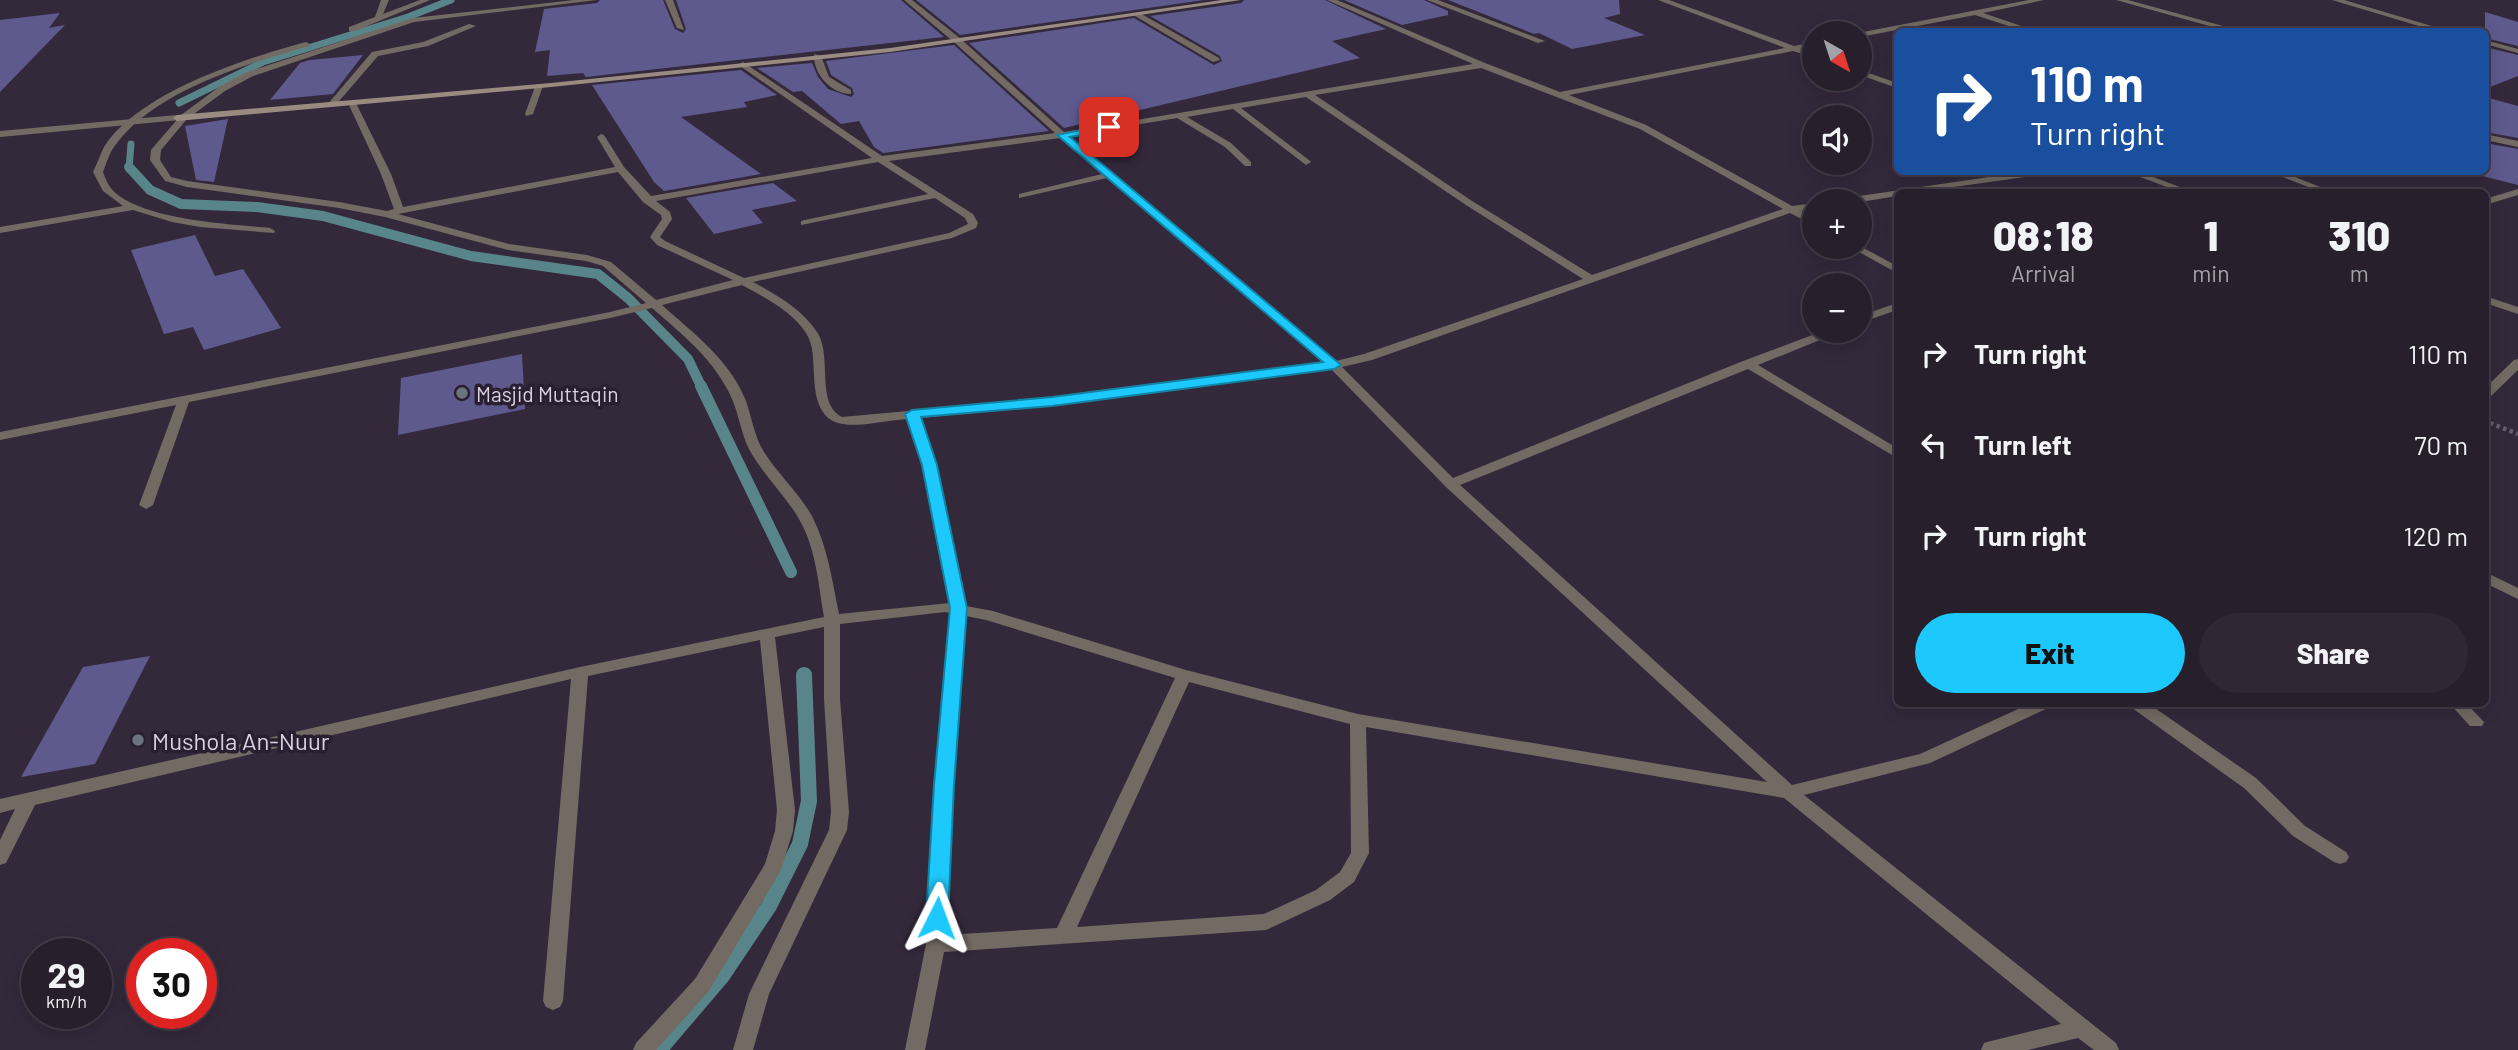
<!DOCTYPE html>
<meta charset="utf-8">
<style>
body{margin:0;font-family:Barlow,sans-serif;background:#2f2734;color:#f1f3f6;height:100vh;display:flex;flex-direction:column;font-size:26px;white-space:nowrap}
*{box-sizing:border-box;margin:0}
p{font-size:23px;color:#a4a2a9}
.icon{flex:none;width:38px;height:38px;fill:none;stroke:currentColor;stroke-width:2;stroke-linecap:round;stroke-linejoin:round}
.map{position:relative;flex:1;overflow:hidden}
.sheet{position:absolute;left:1894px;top:189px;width:595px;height:518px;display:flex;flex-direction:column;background:#271f2c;border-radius:10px;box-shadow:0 4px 18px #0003,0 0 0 2px #433d48}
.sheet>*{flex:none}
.top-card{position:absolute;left:1894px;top:28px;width:595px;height:147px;border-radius:10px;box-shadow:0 4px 18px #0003,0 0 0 2px #433d48;background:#1a4fa0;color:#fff;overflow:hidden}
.needle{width:46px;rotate:141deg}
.tools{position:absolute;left:1802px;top:21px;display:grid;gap:14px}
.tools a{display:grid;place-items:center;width:70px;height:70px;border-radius:50%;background:#271f2c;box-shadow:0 4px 18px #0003,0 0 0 2px #433d48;font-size:35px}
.speed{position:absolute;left:21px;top:938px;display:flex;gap:14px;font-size:35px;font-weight:700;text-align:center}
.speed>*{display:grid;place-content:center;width:91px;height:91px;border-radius:50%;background:#271f2c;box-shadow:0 4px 18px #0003,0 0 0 2px #433d48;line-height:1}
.speed small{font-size:18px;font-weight:400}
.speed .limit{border:10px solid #d22;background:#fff;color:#111}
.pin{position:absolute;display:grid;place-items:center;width:60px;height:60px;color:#fff;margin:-30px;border-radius:14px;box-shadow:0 4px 10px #0006}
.me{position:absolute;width:77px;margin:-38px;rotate:3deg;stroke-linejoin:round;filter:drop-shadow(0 0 5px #0008)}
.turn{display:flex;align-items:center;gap:24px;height:147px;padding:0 21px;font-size:32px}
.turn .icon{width:91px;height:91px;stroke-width:2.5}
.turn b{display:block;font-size:49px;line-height:60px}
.eta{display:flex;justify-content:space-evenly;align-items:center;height:119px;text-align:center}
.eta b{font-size:42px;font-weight:800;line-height:49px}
.action{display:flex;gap:14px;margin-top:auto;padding:14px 21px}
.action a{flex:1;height:80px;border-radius:42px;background:#1dc9fc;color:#111;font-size:28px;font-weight:800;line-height:80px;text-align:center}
.action a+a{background:#2f2734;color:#f1f3f6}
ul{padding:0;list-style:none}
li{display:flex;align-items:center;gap:21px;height:91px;padding:0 21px}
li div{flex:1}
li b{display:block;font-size:26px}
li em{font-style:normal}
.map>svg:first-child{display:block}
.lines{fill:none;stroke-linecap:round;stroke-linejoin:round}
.stream-far3{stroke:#58858a;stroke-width:7}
.stream-far2{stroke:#58858a;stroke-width:10}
.stream-far1{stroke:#58858a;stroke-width:12}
.stream{stroke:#58858a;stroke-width:16}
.building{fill:#5e5a8e}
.path{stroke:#675d6e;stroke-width:4.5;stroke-dasharray:3.5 3.5;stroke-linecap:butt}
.minor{fill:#736a63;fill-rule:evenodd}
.tertiary{fill:#736a63;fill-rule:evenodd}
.secondary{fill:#9a8b80;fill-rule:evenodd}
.route{fill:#1dc9fc;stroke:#1383a4;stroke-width:2}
.worship-dot{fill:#6b7280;stroke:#2a1f30;stroke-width:2.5}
.labels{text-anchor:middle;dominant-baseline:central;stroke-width:7;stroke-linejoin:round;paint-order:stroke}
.poi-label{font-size:21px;fill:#d9d2de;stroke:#2a1f30;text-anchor:start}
.near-poi-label{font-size:24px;fill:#d9d2de;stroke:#2a1f30;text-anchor:start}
</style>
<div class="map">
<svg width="2518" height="1050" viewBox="0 0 2518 1050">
<rect width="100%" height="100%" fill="#34293b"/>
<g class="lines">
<path class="stream-far3" d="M 179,103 L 263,62 L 408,17 L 451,0
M 129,169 L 131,144"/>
<path class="stream-far2" d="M 129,167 L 150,190 L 181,204 L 257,207 L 323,216 L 471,256 L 598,274 L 628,298 L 688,359 L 702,388"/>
<path class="stream-far1" d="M 701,386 L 791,572"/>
<path class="stream" d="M 659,1050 L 722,976 L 769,906 L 800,844 L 809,801 L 804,675"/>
</g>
<path class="building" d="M 600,0 L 663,0 L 675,29 L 683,33 L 686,29 L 676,0 L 901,0 L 944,37 L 586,77 L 583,73 L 547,76 L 550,50 L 535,52 L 544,9 L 597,3 Z
M 916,0 L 1204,0 L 960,35 Z
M 1244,0 L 1325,0 L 1386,29 L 1332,41 L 1360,58 L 1064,128 L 969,43 L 1134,18 L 1214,65 L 1222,61 L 1220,56 L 1150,16 L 1241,3 Z
M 1344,0 L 1424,0 L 1448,11 L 1448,15 L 1402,25 Z
M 1448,0 L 1619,0 L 1620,14 L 1604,18 L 1645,35 L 1572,49 L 1539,33 L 1534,34 Z
M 2485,12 L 2518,22 L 2518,46 L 2485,38 Z
M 60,13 L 49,28 L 65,25 L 0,92 L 0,20 Z
M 954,45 L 1049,131 L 883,153 L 874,147 L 859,121 L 841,124 L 802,91 L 793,92 L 757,68 L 812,63 L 818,77 L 828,89 L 851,97 L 854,94 L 852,88 L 831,75 L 826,61 Z
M 2485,47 L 2518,55 L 2518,76 L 2485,89 Z
M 363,55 L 333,94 L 270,100 L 300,63 L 310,60 Z
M 741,70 L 777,95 L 744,102 L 747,107 L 681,117 L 761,174 L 664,191 L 654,182 L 592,85 Z
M 2485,97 L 2518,106 L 2518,138 L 2485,132 Z
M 228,119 L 214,182 L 196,180 L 185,126 Z
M 2485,143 L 2518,149 L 2518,185 L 2467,172 L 2485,172 Z
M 773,183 L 797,201 L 752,210 L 763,223 L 714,234 L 686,198 Z
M 195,235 L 215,276 L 243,269 L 281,328 L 204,350 L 193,327 L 164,334 L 131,250 Z
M 522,354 L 525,409 L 398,435 L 401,378 Z
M 150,656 L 95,764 L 21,777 L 83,667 Z"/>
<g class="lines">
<path class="path" d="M 2490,423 L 2518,434"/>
<path class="minor" d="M 381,0 L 389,0 L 383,14 L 420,0 L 430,0 L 355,31 L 349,31 L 349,27 L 375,17 Z
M 574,0 L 597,0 L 414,22 L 253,76 L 225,91 L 187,119 L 161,150 L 160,160 L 171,177 L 187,181 L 339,202 L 387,211 L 394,209 L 381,174 L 348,103 L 352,100 L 356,103 L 391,174 L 403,207 L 615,167 L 597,137 L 601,134 L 604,135 L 624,167 L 651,196 L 872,158 L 740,66 L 739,64 L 743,62 L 882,156 L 1055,133 L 955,43 L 904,0 L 912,0 L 961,39 L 1064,132 L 1473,64 L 1327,0 L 1337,0 L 1485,63 L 1560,92 L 1785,48 L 1658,0 L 1669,0 L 1794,46 L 1815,42 L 1815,46 L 1803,49 L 1815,53 L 1815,58 L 1793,51 L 1569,95 L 1646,125 L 1792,206 L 1815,203 L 1815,209 L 1801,211 L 1815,219 L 1815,226 L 1790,213 L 1372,360 L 1342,367 L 1453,478 L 1743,361 L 1823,331 L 1839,331 L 1837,333 L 1758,365 L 1897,448 L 1897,458 L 1748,369 L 1460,485 L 1792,785 L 1920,754 L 2029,704 L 2050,704 L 2048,708 L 1930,763 L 1804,795 L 2116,1043 L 2119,1050 L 2094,1050 L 2078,1038 L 2028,1050 L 1981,1050 L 1984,1043 L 1991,1041 L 2061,1024 L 1784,798 L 1366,727 L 1369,853 L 1354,882 L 1330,900 L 1266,930 L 944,952 L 925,1050 L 905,1050 L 926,944 L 935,785 L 951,613 L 945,612 L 840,624 L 840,699 L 849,812 L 847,830 L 769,994 L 753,1050 L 733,1050 L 749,994 L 829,830 L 831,812 L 824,699 L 824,627 L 775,637 L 795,810 L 793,831 L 781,870 L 709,991 L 656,1050 L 633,1050 L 636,1043 L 695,979 L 765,864 L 775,831 L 777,810 L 760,640 L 588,676 L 563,1001 L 560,1007 L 553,1010 L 546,1007 L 543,1001 L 571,679 L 35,805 L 6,863 L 0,865 L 0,840 L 15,809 L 0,813 L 0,799 L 580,667 L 824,617 C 818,582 816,545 796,514 C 782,492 762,473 749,449 C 741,433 739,415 732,399 C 715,360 683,335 652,308 L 610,318 L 189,402 L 153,505 L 146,509 L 139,505 L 176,405 L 0,440 L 0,432 L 610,312 L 646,303 L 603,266 L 586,261 L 508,250 L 385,217 L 339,208 L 187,187 L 165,181 L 150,160 L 151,150 L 181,115 L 219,87 L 247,72 L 413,18 ZM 1481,68 L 1640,129 L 1783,209 L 1592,275 L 1472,201 L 1315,95 ZM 1306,97 L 1466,205 L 1583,279 L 1364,354 L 1336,361 L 1069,136 L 1177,118 L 1225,147 L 1245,166 L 1251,166 L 1251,162 L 1231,143 L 1187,117 L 1233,109 L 1306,165 L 1311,162 L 1309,160 L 1241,108 ZM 1060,138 L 1102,174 L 1019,194 L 1019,198 L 1107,178 L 1324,363 L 1052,398 L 842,417 C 815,403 833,356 817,332 C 802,309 777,295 753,282 L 952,238 L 976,228 L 978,223 L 973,214 L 889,161 ZM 878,162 L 928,194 L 805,220 L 801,221 L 801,225 L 935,198 L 965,218 L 968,224 L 949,233 L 744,278 L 665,241 L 660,237 L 672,219 L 670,212 L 656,201 ZM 618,172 L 643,202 L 661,215 L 662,219 L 650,237 L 657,245 L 733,280 L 656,300 L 611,262 L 587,255 L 509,244 L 398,214 ZM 742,285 C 764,297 792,311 806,333 C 814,345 813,361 814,375 C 816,443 857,423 907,419 L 922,465 L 950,603 L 839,614 C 832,580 828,548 812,516 C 799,493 778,474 764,452 C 754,436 752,418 746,401 C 730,360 694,334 662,305 ZM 1331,369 L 1446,487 L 1767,782 L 1358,714 L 1186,670 L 993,611 L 966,606 L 936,465 L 920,418 L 1052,406 ZM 966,616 L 986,620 L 1175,678 L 1057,928 L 946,935 L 953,785 ZM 1189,682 L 1350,724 L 1351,853 L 1340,872 L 1316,890 L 1264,914 L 1077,927 Z
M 665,0 L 673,0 L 684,30 L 677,28 Z
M 1427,0 L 1438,0 L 1545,41 L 1538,43 Z
M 2029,0 L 2044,0 L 1983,13 L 2039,32 L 2027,32 L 1975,15 L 1860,37 L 1860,33 L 1858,33 Z
M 2116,0 L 2128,0 L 2245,32 L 2231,32 Z
M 1138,12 L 1219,58 L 1220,60 L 1213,62 L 1135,16 L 1134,14 Z
M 469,24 L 476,26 L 428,46 L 378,56 L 334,107 L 327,105 L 372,52 L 423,42 Z
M 306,42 L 310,44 L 309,46 C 246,64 153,91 114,147 C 109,154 106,164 103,172 C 105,177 107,183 110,187 C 135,220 231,224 270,228 L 275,231 L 274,233 L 200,227 L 172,222 L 133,210 L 0,233 L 0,227 L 123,206 L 103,191 L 93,172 C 97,164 100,155 104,147 C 138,93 246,58 306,42 Z
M 814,54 L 821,56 L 829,77 L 851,90 L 851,94 C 831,94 813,74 814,54 Z
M 1860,70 L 1897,83 L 1897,88 L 1860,75 Z
M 536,84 L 543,86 L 533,114 L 526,116 L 525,114 Z
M 2485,134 L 2518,141 L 2518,147 L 2485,140 Z
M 2023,172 L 2044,172 L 2039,175 L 1918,192 L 1897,192 L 1897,196 L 1860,202 L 1841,201 L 1846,198 Z
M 2127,172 L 2140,172 L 2193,192 L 2180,192 Z
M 2270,172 L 2282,172 L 2333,192 L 2321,192 Z
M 2518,189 L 2518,195 L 2485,205 L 2485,199 Z
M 1860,246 L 1897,266 L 1897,273 L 1850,247 Z
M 2485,296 L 2518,307 L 2518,314 L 2485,303 Z
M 1897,303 L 1897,310 L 1860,323 L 1860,316 Z
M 2518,359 L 2518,370 L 2489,398 L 2485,399 L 2485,388 L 2514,360 Z
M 2485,572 L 2518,588 L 2518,599 L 2485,583 Z
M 2130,704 L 2149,704 L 2256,778 L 2305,826 L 2346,852 L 2349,857 L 2346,862 L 2340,864 L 2334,862 L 2293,836 L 2244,788 L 2132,708 Z
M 2450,704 L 2467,704 L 2484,722 L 2482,726 L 2470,726 Z"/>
<path class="tertiary" d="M 2332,0 L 2344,0 L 2452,32 L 2439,32 Z
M 2485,40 L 2518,49 L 2518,53 L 2485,44 Z
M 177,115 L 181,118 L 180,120 L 0,137 L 0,131 Z"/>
<path class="secondary" d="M 1222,0 L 1241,0 L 890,52 L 551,87 L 177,121 L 173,118 L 177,115 L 551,83 L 890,48 Z"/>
</g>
<path class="route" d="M 1109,124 L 1112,125 L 1112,130 L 1070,137 L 1341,365 L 1334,369 L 1052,406 L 921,417 L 937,465 L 967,608 L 954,785 L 948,918 L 945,924 L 937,927 L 930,924 L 926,918 L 934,785 L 950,608 L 922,465 L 905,414 L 912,410 L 1052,397 L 1323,362 L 1057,135 Z"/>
<g class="worship-dot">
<circle cx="462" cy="393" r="7"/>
<circle cx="138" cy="740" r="7"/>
</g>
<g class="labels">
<g class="poi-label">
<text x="476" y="393">Masjid Muttaqin</text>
</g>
<g class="near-poi-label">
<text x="152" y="740">Mushola An-Nuur</text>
</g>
</g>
</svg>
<div class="tools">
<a><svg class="needle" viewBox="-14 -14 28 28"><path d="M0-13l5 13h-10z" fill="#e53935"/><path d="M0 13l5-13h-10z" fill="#a4a2a9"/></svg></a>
<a><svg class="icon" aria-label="sound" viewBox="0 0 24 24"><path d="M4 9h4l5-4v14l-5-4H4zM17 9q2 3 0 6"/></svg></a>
<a>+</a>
<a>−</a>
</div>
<div class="speed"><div>29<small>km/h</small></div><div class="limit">30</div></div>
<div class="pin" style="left:1109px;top:127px;background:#d93025"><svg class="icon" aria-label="arrive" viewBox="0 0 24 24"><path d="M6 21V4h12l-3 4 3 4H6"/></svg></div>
<svg class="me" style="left:937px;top:918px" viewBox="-20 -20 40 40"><path d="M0-17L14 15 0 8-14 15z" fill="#1dc9fc" stroke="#fff" stroke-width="4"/></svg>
<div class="top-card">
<div class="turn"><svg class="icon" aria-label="right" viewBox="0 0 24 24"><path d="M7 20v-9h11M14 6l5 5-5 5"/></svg><div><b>110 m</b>Turn right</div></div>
</div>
<section class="sheet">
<div class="eta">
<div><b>08:18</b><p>Arrival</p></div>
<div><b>1</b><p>min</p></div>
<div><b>310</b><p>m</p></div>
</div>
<ul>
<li><svg class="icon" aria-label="right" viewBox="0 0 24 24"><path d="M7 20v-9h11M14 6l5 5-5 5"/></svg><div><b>Turn right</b></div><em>110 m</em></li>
<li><svg class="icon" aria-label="left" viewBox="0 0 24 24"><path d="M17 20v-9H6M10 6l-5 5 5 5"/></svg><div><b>Turn left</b></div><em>70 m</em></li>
<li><svg class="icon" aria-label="right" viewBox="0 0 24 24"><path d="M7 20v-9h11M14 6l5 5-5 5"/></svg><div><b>Turn right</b></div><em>120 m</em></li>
</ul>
<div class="action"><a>Exit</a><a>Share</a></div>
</section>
</div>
